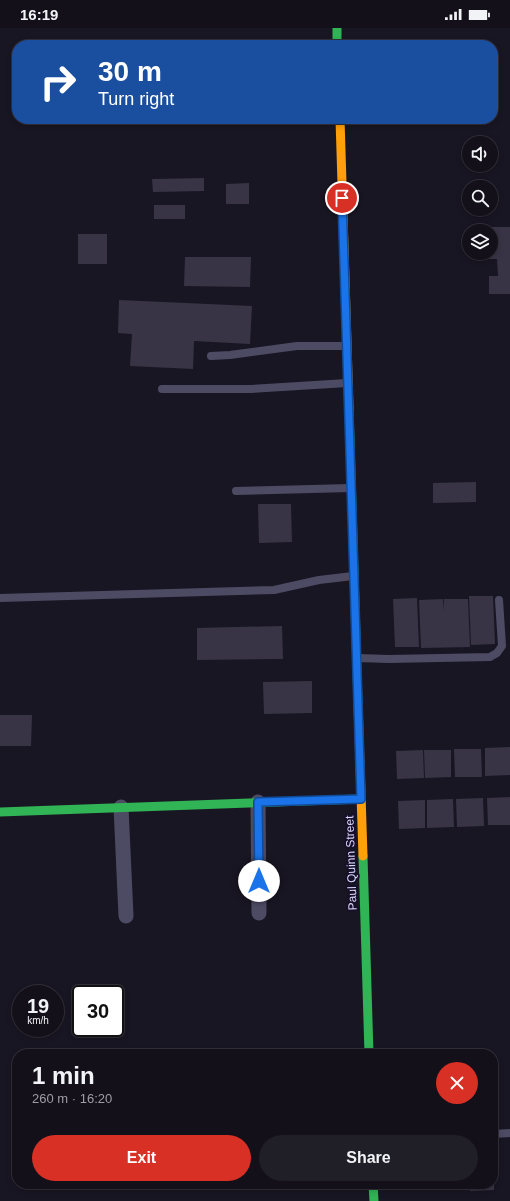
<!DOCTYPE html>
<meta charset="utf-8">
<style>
body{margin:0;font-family:Arial,sans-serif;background:#201e27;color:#f1f3f6;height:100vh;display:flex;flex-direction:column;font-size:15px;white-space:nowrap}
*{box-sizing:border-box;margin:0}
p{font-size:13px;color:#9d9da2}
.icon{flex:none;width:22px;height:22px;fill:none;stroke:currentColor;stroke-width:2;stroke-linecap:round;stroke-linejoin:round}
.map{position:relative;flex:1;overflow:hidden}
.side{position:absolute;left:12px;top:1021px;width:486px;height:140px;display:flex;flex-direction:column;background:#13101a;border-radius:16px;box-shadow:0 2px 6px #0003,0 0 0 1px #323039}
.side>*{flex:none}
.guide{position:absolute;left:12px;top:12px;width:486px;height:84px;border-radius:16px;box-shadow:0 2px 6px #0003,0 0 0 1px #323039;background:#1a4fa0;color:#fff;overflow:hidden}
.tools{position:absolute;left:462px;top:108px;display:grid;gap:8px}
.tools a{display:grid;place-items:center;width:36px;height:36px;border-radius:50%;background:#13101a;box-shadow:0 2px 6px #0003,0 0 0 1px #323039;font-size:20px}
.speed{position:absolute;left:12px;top:957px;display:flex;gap:8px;font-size:20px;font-weight:700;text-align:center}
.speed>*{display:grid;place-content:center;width:52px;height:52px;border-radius:50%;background:#13101a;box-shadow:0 2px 6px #0003,0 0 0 1px #323039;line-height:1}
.speed small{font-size:10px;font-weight:400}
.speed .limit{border:2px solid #111;border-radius:6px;background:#fff;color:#111}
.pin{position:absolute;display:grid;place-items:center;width:34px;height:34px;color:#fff;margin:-17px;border:2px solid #fff;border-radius:50%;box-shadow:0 1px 4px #0007}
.me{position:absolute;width:44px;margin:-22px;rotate:0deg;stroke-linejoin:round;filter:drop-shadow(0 0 3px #0008)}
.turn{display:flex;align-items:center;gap:14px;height:84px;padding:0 20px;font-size:18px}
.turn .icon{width:52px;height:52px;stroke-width:2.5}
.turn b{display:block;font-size:28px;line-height:34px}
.round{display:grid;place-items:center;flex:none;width:42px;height:42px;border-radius:21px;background:#201e27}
.overview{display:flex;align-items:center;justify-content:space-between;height:68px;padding:0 20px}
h1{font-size:24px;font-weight:700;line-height:30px}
.action{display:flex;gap:8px;margin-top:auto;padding:8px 20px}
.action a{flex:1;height:46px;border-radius:24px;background:#d93025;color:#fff;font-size:16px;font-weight:700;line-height:46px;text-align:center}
.action a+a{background:#201e27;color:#f1f3f6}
.status{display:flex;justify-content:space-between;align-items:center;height:28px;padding:0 20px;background:#13101a;direction:ltr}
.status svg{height:11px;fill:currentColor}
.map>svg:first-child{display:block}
.building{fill:#383445}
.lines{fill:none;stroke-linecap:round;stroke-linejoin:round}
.lane{stroke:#4d4b64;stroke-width:8}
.street{stroke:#4d4b64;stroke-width:15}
.fast{stroke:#30b455;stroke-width:9}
.slow{stroke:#ff9f0a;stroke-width:9}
.route-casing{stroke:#114b97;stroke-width:10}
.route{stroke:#1a73e8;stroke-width:7}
.labels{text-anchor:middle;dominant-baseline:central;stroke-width:4;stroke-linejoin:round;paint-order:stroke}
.street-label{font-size:12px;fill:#dfd8ff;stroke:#161029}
</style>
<div class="status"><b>16:19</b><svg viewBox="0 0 49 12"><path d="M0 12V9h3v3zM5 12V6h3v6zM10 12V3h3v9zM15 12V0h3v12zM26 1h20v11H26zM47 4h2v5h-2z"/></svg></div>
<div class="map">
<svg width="510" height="1173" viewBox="0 0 510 1173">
<rect width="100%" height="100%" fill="#191623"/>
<path class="building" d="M 204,150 L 204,163 L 153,164 L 152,151 Z
M 249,155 L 249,176 L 226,176 L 226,156 Z
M 154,177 L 185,177 L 185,191 L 154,191 Z
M 484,199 L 510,199 L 510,266 L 489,266 L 489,248 L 498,248 L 497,231 L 485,231 L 485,225 L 491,225 L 491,203 L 484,203 Z
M 78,206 L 107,206 L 107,236 L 78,236 Z
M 185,229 L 251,229 L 250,259 L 184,258 Z
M 119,272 L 252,278 L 250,316 L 194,313 L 193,341 L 130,338 L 132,306 L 118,305 Z
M 476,454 L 476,474 L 433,475 L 433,455 Z
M 258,476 L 291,476 L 292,514 L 259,515 Z
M 469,568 L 493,568 L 495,616 L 471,617 Z
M 417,570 L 419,619 L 395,619 L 393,571 Z
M 443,571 L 444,583 L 444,571 L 468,571 L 470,619 L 421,620 L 419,572 Z
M 282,598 L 283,631 L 197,632 L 197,600 Z
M 312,653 L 312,685 L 264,686 L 263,654 Z
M 0,687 L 32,687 L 31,718 L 0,718 Z
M 510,719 L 510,747 L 485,748 L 485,720 Z
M 454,721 L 481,721 L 482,749 L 455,749 Z
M 423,722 L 424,750 L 397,751 L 396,723 Z
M 424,722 L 451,722 L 451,749 L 425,750 Z
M 510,769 L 510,797 L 488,797 L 487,770 Z
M 483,770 L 484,798 L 457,799 L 456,771 Z
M 453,771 L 454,799 L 427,800 L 427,772 Z
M 425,772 L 425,800 L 399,801 L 398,773 Z
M 470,1156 L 494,1156 L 494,1162 L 470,1163 Z"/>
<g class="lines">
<path class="lane" d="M 211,328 L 230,327 L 297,318 L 346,318
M 162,361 L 251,361 L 347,355
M 236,463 L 350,460
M 0,570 L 274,562 L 319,552 L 353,548
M 357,630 L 389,631 L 490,629 L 497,625 L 502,618 L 499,572
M 493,1106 L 510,1105"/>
<path class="street" d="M 258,774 L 259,885
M 121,779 L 126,888"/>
<path class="fast" d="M 337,0 L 337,17
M 349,380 L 358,674
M 0,784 L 361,771
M 363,828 L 369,1026
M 373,1156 L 374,1173"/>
<path class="slow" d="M 340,91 L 349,380
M 358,674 L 363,828"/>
</g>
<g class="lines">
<g class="route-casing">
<path id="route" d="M 259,853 L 258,774 L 361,771 L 342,170"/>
</g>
<use href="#route" class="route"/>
</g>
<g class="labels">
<g class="street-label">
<text transform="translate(351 835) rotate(-92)">Paul Quinn Street</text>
</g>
</g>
</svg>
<div class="tools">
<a><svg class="icon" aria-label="sound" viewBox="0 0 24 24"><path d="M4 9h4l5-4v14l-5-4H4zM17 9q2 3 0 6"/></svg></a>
<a><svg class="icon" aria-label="search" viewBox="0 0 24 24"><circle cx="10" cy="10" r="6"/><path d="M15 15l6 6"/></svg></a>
<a><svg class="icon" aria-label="layers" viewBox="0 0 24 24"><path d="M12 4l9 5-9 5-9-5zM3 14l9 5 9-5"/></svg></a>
</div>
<div class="speed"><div>19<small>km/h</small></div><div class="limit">30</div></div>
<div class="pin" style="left:342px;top:170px;background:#d93025"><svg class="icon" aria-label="arrive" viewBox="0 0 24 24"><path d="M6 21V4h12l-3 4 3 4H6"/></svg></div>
<svg class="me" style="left:259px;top:853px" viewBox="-20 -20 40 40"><circle r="19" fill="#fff"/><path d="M0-13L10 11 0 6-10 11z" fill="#1a73e8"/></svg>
<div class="guide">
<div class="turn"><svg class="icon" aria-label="right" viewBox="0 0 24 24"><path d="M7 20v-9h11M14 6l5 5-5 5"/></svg><div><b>30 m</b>Turn right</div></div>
</div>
<section class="side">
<div class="overview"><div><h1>1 min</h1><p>260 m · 16:20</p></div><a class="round" style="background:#d93025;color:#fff"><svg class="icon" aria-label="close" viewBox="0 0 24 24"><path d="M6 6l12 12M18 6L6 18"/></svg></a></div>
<div class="action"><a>Exit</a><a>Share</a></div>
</section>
</div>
